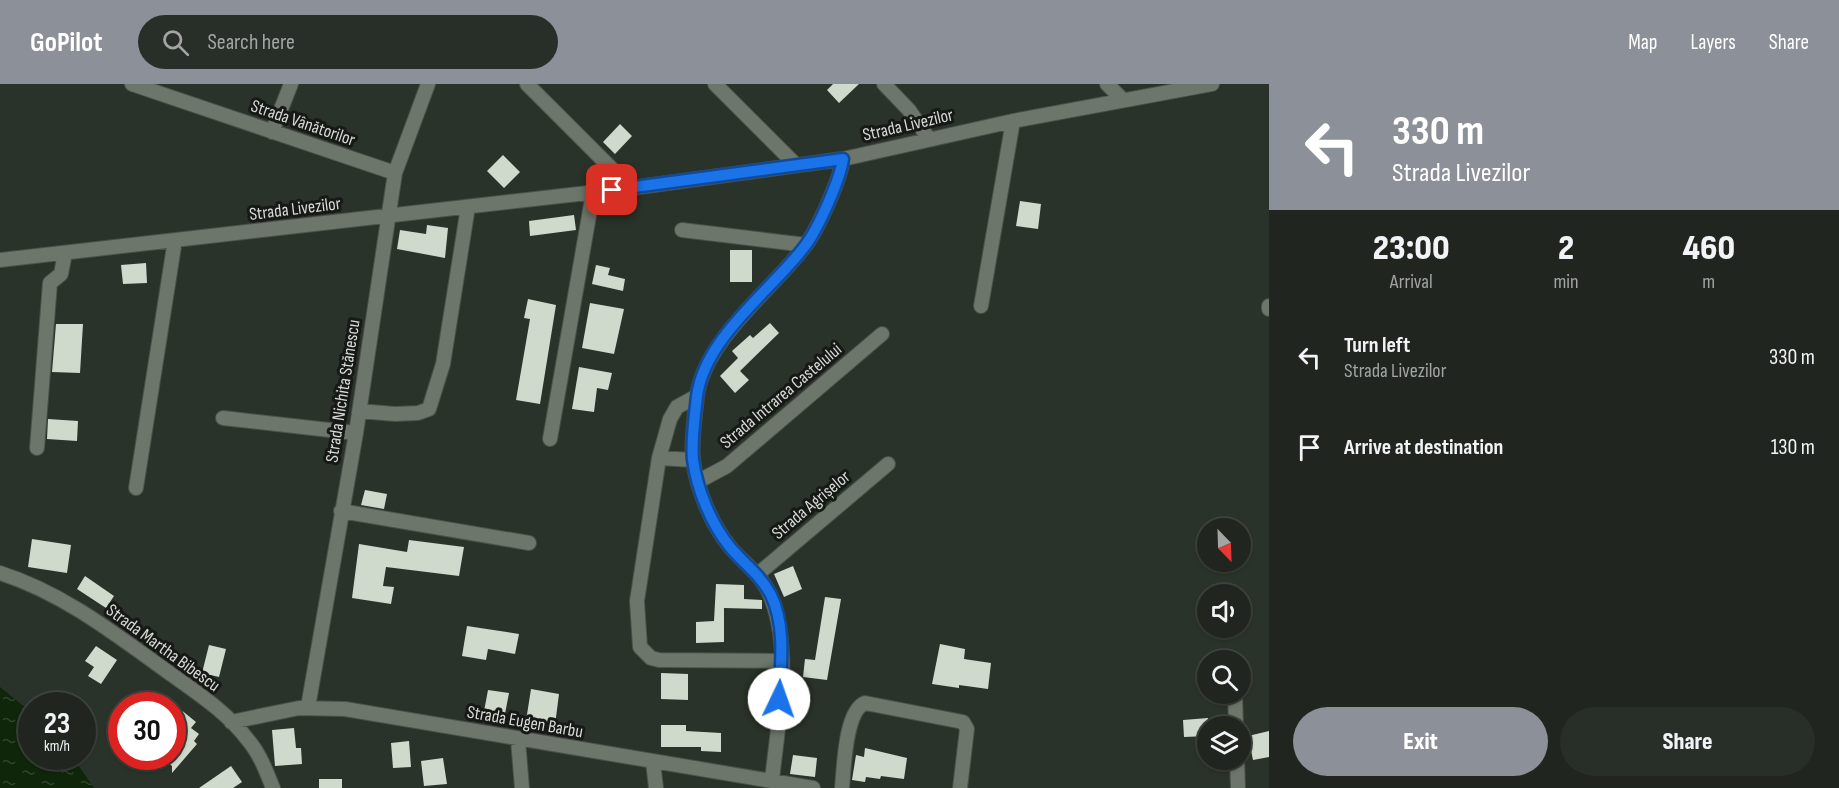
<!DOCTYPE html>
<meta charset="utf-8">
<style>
body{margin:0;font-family:"Sofia Sans Condensed",sans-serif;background:#282e28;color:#f1f3f6;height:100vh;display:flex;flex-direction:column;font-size:22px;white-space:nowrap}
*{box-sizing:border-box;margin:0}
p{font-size:20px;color:#a2a5a4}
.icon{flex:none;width:33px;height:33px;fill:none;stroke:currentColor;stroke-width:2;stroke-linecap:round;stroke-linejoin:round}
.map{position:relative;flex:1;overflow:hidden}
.panel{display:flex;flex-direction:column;background:#20261f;width:570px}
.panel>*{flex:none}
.banner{background:#8c9099;color:#fff;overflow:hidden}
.needle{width:39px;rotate:157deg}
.controls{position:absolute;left:1197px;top:434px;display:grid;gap:12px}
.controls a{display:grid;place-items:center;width:54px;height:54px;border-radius:50%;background:#20261f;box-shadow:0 2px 4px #0004,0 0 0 2px #3d433d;font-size:30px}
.speed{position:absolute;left:18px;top:608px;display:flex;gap:12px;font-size:30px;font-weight:700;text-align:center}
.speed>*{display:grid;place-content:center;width:78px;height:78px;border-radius:50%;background:#20261f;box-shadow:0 2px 4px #0004,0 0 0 2px #3d433d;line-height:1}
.speed small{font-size:15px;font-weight:400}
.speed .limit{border:9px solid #d22;background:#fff;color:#111}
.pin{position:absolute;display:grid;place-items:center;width:51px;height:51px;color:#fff;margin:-26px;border-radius:12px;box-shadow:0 3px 9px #0006}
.me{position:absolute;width:66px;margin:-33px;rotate:3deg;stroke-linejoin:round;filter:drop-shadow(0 0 4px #0008)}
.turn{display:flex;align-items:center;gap:21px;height:126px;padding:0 24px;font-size:27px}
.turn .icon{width:78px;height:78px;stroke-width:2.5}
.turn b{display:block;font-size:42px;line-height:51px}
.eta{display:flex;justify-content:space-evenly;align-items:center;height:102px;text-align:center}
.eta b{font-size:36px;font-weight:800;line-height:42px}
.button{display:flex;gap:12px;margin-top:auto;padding:12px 24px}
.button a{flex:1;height:69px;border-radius:36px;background:#8c9099;color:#fff;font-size:24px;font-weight:800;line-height:69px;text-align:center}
.button a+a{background:#282e28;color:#f1f3f6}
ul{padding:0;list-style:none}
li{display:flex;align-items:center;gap:18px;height:90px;padding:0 24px}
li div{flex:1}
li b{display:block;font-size:22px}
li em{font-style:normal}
header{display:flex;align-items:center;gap:36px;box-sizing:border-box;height:84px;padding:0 30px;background:#8c9099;color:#fff}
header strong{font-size:28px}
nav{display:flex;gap:33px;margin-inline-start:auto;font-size:21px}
.search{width:420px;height:54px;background:#282e28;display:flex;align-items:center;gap:15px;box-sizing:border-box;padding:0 21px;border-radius:33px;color:#a2a5a4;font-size:22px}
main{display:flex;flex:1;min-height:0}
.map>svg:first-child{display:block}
.water{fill:url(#water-ripples)}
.building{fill:#cfdacd}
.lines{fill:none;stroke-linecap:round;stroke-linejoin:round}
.street-casing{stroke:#4a5148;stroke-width:16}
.street{stroke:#6c766a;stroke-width:14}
.route-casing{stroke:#114b97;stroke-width:15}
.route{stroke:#1a73e8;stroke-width:10}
.labels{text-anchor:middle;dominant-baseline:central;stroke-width:6;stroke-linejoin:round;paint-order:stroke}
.street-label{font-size:18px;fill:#d6dbd5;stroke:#161915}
</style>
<header>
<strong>GoPilot</strong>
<div class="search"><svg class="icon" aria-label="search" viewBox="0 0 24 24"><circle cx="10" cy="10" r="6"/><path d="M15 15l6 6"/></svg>Search here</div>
<nav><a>Map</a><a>Layers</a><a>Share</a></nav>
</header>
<main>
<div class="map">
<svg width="1269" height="704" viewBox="0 0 1269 704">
<defs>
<pattern id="water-ripples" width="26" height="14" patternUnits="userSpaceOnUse" patternTransform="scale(1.5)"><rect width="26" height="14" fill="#0f260a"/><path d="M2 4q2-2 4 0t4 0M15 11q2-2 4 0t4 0" fill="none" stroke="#31452d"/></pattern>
</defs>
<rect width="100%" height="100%" fill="#2a3329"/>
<path class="water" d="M 0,603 L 31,628 L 32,672 L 72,672 L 94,704 L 0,704 Z"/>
<path class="building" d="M 833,0 L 859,0 L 839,19 L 827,6 Z
M 620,40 L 632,52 L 615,70 L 603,58 Z
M 503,71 L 520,88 L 504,104 L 487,87 Z
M 1020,117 L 1041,120 L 1038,145 L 1016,142 Z
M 574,131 L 576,146 L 530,152 L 529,137 Z
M 427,141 L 448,144 L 445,174 L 397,165 L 400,146 L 426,150 Z
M 730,166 L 752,166 L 752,198 L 730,198 Z
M 146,179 L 147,199 L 123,200 L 121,181 Z
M 596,181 L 610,184 L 608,191 L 625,195 L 623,207 L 592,200 Z
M 528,215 L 556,221 L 540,320 L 516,316 L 530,235 L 524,234 Z
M 590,219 L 624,225 L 614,270 L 582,264 Z
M 770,239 L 779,249 L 740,287 L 749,296 L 735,309 L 720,292 L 738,274 L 732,267 L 750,251 L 753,254 Z
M 56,240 L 83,240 L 80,289 L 52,288 Z
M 579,283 L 612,289 L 608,306 L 597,304 L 594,328 L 572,325 Z
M 48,335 L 78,337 L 77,357 L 47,355 Z
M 365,406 L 387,410 L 384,425 L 361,421 Z
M 32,455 L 71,461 L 67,489 L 28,483 Z
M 409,456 L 464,463 L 459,492 L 386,483 L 383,502 L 394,503 L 391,520 L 352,514 L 359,460 L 407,468 Z
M 793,482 L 802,505 L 784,513 L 774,490 Z
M 85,492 L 114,512 L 106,524 L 77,505 Z
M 716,500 L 744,501 L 744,515 L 762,516 L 762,525 L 724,524 L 724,558 L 696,559 L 696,538 L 714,537 Z
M 825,513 L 841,515 L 827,596 L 803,593 L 805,575 L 815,576 Z
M 467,542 L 519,550 L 515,570 L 488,565 L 486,576 L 462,572 Z
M 940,560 L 965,565 L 964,575 L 991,579 L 988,605 L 959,601 L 959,604 L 932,600 Z
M 209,561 L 226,565 L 219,593 L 202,589 Z
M 96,562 L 117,576 L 101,600 L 88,592 L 94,583 L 85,577 Z
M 661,589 L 688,590 L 688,616 L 661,615 Z
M 531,605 L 559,610 L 555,641 L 526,637 Z
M 488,606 L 509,609 L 504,635 L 495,633 L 494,640 L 482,638 Z
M 180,625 L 196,638 L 191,644 L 199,650 L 194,657 L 197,660 L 172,689 L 172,682 L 160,672 L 172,672 L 172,635 Z
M 1208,634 L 1208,652 L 1184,653 L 1183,636 Z
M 661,641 L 686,641 L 686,647 L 721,649 L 721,668 L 701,667 L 701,663 L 661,663 Z
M 294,644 L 296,664 L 301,664 L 302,680 L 275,682 L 272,646 Z
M 1269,647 L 1269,673 L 1253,676 L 1248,652 Z
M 409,657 L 411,683 L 393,684 L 391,659 Z
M 865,664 L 907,674 L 904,695 L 881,692 L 880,695 L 866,693 L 865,698 L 852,696 L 856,671 L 864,673 Z
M 793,671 L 817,674 L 815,693 L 790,690 Z
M 443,674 L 447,700 L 424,702 L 421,677 Z
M 231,682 L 242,698 L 233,704 L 199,704 Z
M 319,695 L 342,695 L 342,704 L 319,704 Z"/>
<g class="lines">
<g class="street-casing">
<path id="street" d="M 132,0 L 395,89
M 527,0 L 631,104
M 715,0 L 796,81
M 884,0 L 909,26 L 929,55
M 1107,0 L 1123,16
M 272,48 L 291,0
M 682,146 L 806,161
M 0,176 L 631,104 L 843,75 L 1013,37 L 1212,0
M 981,222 L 1013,37
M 1269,225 L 1269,222
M 697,312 L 677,323 L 670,335 L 659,374 L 637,517 L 640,563 L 651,574 L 659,576 L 781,577
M 359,327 L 395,330 L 418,329 L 429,325 L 443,280 L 468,123
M 223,334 L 356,349
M 550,355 L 593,109
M 37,364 L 50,199 L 61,190 L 65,169
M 659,374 L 693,376
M 699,397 L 727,382 L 882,250
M 136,404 L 175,156
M 341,427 L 529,459
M 0,489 C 63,509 115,550 168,588 C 196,608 227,628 248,656 C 260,670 266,687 273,704
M 758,490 L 888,380
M 1235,609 L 1236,642
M 308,623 L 356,349 L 395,89 L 428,0
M 231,638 L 299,624 L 345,625 L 813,704
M 518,656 L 522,704
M 1237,675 L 1238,704
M 653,678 L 656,704
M 772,696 C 778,639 792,571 772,516 C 764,492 745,481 730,463 C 711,440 697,405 693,376 C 691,356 695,332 697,312 C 705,255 772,206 805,162 C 818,145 840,96 843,75
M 842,704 C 844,684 845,627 865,619 L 963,638 L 967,645 L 960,704"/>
</g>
<use href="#street" class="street"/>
</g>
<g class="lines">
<g class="route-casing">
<path id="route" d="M 612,106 L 843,75 C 840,96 818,145 805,162 C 771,207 705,253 697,312 C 695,332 691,356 693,376 C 697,405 711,440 730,463 C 744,480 760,490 771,511 C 786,542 781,581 779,615"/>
</g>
<use href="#route" class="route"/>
</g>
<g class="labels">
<g class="street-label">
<text transform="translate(303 39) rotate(19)">Strada Vânătorilor</text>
<text transform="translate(908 41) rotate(-13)">Strada Livezilor</text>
<text transform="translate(295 125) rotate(-7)">Strada Livezilor</text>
<text transform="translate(343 307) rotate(-81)">Strada Nichita Stănescu</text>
<text transform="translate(781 312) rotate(-40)">Strada Intrarea Castelului</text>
<text transform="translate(811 421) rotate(-40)">Strada Agrișelor</text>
<text transform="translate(163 564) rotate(36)">Strada Martha Bibescu</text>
<text transform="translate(525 638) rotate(10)">Strada Eugen Barbu</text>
</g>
</g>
</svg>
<div class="controls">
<a><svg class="needle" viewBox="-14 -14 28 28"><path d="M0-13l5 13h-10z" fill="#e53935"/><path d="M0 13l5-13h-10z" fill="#a2a5a4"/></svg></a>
<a><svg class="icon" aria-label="sound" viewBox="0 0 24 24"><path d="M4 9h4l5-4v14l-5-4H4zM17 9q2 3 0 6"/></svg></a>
<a><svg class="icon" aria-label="search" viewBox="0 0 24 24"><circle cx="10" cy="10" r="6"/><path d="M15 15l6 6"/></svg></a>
<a><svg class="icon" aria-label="layers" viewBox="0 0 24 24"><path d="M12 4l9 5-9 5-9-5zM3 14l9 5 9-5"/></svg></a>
</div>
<div class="speed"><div>23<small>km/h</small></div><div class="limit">30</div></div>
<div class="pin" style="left:612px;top:106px;background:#d93025"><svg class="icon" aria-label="arrive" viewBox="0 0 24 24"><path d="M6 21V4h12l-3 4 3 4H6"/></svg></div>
<svg class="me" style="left:779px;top:615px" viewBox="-20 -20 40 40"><circle r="19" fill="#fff"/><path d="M0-13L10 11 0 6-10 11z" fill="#1a73e8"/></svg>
</div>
<section class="panel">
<div class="banner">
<div class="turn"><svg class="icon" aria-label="left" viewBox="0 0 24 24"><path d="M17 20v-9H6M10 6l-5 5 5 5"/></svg><div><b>330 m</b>Strada Livezilor</div></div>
</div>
<div class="eta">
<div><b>23:00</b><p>Arrival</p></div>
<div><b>2</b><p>min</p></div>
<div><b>460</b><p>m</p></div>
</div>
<ul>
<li><svg class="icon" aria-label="left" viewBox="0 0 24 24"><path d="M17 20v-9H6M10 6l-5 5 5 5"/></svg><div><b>Turn left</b><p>Strada Livezilor</p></div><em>330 m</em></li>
<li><svg class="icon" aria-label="arrive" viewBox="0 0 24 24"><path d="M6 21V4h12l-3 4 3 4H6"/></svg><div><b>Arrive at destination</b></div><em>130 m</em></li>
</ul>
<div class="button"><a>Exit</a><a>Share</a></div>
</section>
</main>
